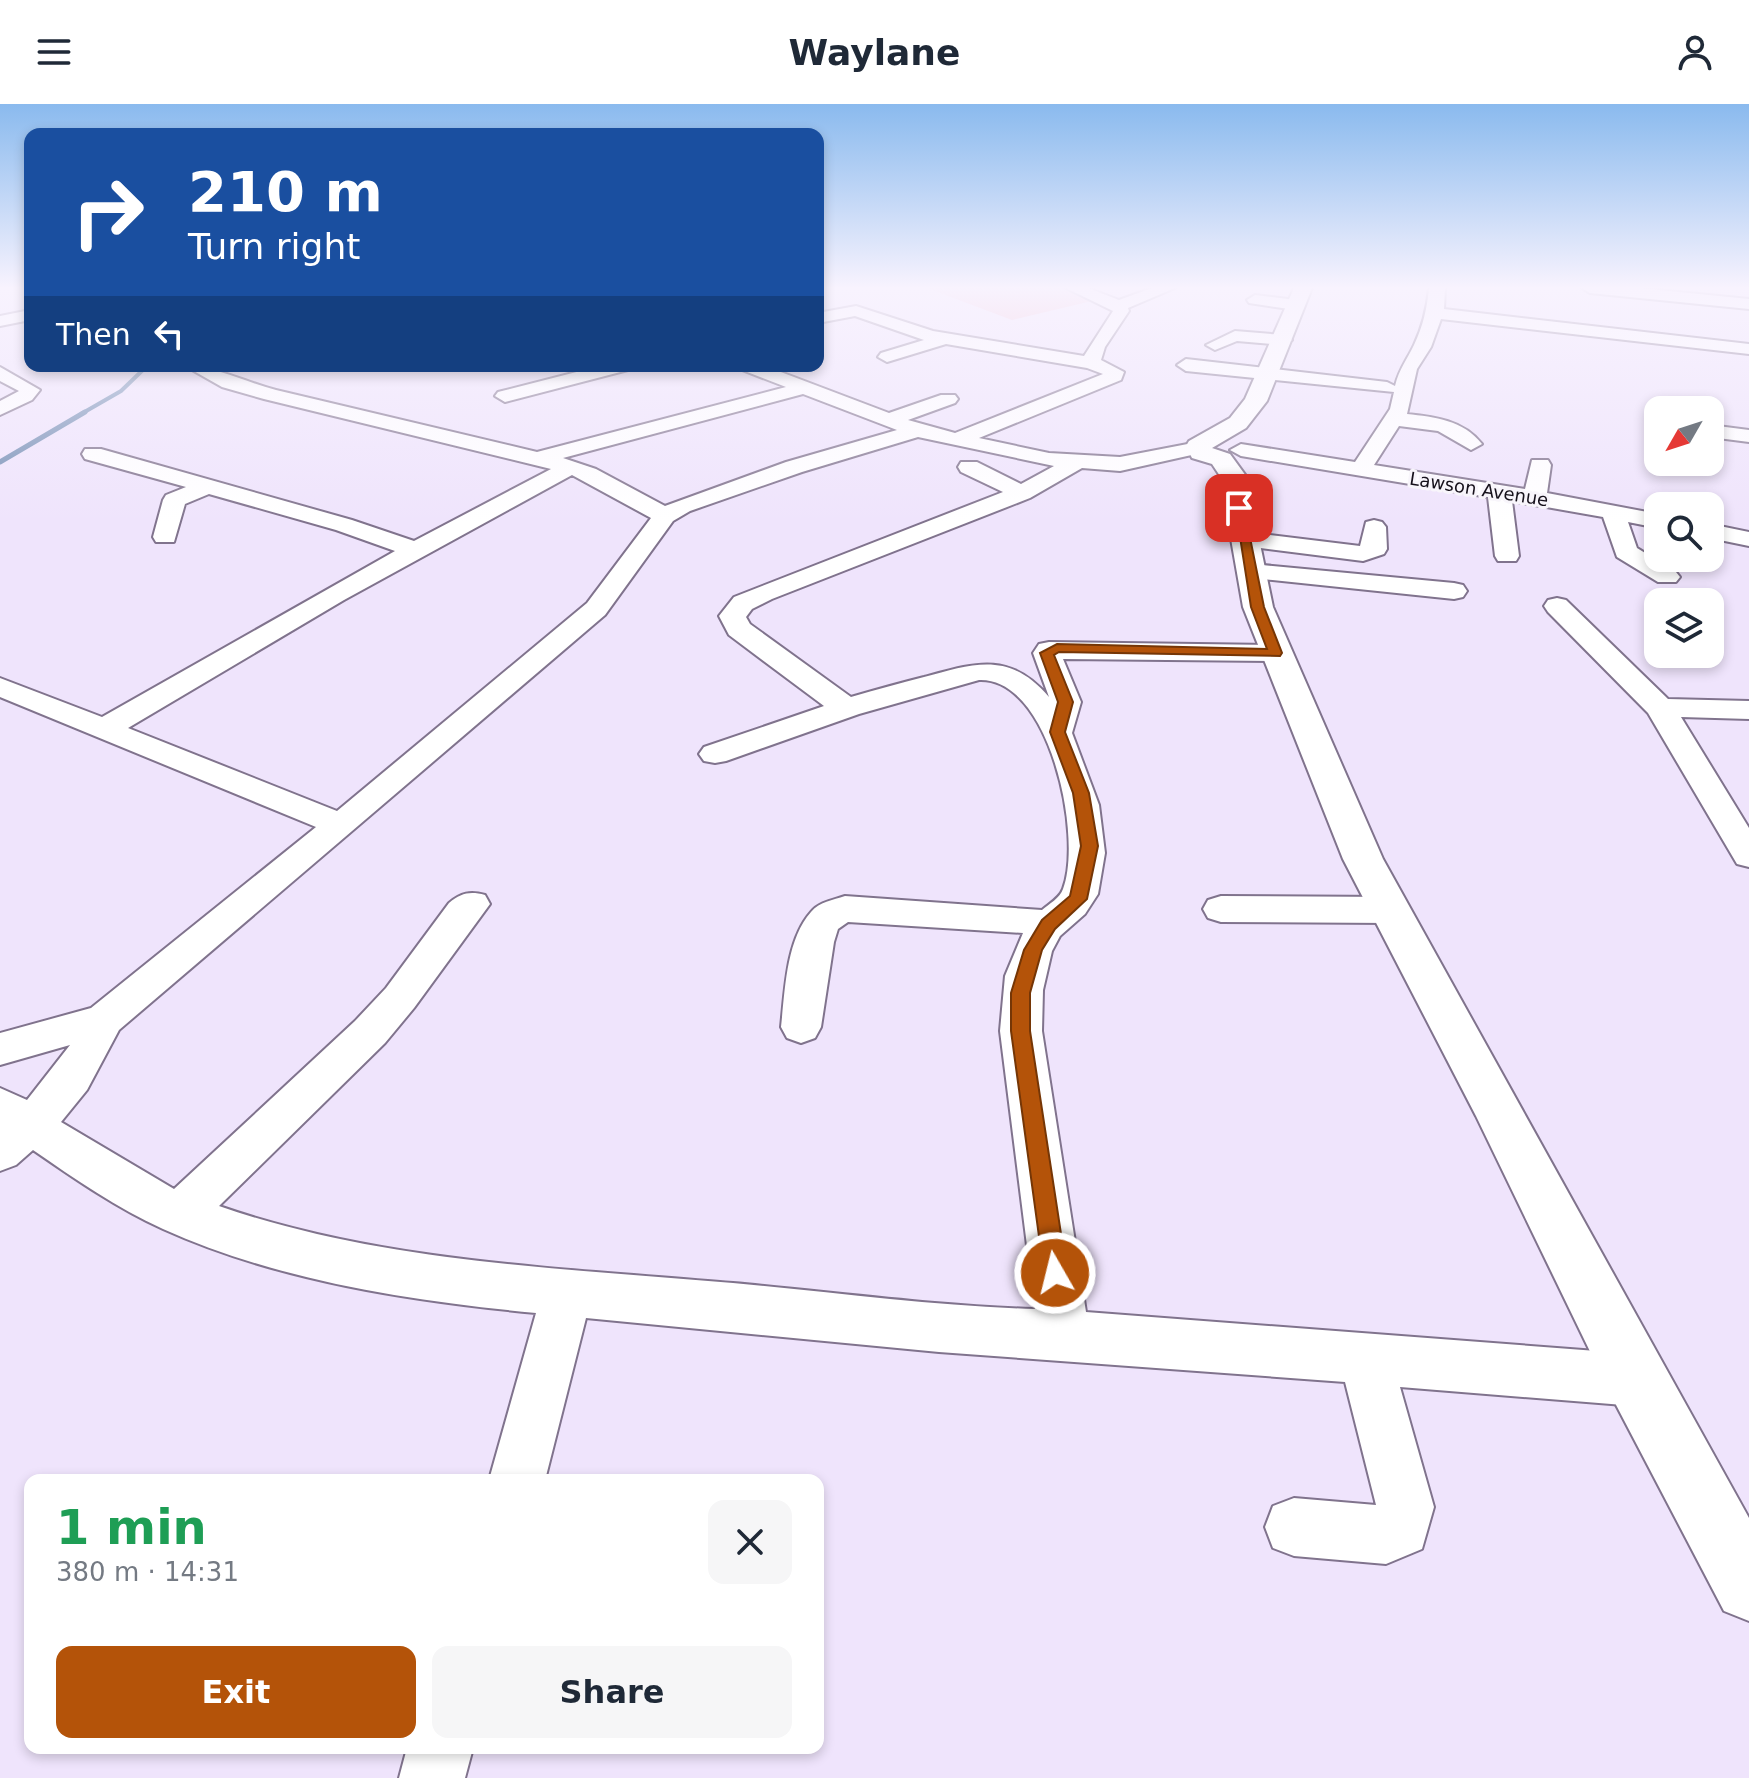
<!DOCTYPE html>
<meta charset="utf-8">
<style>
body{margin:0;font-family:"DejaVu Sans",sans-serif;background:#f6f6f7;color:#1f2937;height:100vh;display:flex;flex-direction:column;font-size:30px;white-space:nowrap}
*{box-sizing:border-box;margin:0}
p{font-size:26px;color:#747a83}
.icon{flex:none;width:44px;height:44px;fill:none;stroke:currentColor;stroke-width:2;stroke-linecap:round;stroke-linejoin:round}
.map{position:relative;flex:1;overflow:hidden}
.sheet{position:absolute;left:24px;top:1370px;width:800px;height:280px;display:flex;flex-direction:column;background:#fff;border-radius:16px;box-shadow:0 4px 12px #0003}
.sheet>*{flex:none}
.hud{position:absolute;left:24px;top:24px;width:800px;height:244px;border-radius:16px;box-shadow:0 4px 12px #0003;background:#1a4fa0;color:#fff;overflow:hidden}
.needle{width:52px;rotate:231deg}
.tools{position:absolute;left:1644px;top:292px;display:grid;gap:16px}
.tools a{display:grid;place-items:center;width:80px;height:80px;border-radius:16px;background:#fff;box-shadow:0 4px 12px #0003;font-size:40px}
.pin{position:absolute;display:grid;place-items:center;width:68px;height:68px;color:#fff;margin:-34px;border-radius:16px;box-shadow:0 4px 12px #0006}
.me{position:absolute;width:88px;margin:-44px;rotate:352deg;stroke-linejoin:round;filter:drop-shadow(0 0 6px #0008)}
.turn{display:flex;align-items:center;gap:28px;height:168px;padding:0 32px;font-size:36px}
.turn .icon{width:104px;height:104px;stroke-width:2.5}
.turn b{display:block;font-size:56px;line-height:68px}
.then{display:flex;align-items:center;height:76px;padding:0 32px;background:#0003;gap:16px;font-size:30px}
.round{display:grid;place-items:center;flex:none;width:84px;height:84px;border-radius:16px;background:#f6f6f7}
.headline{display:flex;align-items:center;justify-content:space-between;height:136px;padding:0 32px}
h1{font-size:48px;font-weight:800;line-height:60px;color:#1e9e55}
.primary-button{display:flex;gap:16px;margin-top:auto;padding:16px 32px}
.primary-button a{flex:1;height:92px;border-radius:16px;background:#b45309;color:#fff;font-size:32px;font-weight:800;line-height:92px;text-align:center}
.primary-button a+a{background:#f6f6f7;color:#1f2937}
header{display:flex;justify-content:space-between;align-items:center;height:104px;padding:0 32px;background:#fff;font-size:36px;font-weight:800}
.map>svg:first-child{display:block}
.green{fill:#f2b9cb}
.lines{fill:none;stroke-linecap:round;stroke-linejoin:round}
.stream-far1{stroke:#748eb4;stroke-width:4}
.stream{stroke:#748eb4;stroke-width:5}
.minor-casing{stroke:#80738d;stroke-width:4}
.major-casing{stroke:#80738d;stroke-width:4}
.minor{fill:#fff;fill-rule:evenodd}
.major{fill:#fff;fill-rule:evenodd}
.route{fill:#b45309;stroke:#753606;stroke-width:2}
.labels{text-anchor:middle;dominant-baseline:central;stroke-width:6;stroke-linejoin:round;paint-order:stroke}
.far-street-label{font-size:18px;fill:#16111b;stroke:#f8f5fb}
</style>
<header><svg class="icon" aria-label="menu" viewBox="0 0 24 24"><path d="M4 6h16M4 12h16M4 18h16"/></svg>Waylane<svg class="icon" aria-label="person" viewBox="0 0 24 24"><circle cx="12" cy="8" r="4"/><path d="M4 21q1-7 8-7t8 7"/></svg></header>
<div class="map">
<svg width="1749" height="1674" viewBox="0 0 1749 1674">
<rect width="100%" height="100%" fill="#efe4fc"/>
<path class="green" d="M 927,184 L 1062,184 L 1096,196 L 1012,216 Z"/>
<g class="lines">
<path class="stream-far1" d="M 81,310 L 121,287 L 147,262"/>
<path class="stream" d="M 0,358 L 85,308"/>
<g class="minor-casing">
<path id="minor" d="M 1066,184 L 1088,184 L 1119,196 L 1152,184 L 1175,184 L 1128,204 L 1129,207 L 1105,243 L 1101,256 L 1124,268 L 1121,276 L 979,334 L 1049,349 L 1120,353 L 1198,338 L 1205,340 L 1209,344 L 1205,348 L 1120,367 L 1082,364 L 1030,394 L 772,495 L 752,505 L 746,513 L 750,520 L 851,593 C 875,586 900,579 924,573 C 975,559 1010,547 1049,593 L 1033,549 L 1039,540 L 1049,538 L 1276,541 L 1286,543 L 1290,549 L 1286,555 L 1276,557 L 1063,555 L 1081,598 L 1072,629 L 1099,701 L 1105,749 L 1098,790 L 1085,810 L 1060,832 L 1052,847 L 1043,886 L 1042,927 L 1086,1208 L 1636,1250 L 1655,1258 L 1662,1276 L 1655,1294 L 1636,1302 L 1400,1283 L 1434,1403 L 1422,1445 L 1386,1460 L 1294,1452 L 1273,1444 L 1265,1423 L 1273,1402 L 1294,1394 L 1376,1401 L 1345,1278 L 939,1248 L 586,1214 L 545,1376 L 489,1376 L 536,1209 C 412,1197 278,1177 163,1125 C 117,1104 75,1075 33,1046 L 16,1061 L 0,1067 L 0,984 L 27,996 L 70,941 L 0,961 L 0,929 L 91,904 L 316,723 L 0,593 L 0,574 L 102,613 L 395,447 L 336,426 L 209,390 L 185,400 L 174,438 L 156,438 L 153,433 L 163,396 L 166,391 L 186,383 L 85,355 L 82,350 L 85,345 L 101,345 L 352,416 L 414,437 L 551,365 L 264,295 L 222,283 L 185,262 C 216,262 245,278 276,286 L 537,348 L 786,283 L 742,266 L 739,262 L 765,262 L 889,309 L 941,291 L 955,291 L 958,295 L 955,299 L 908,316 L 955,329 L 1103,270 L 1087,264 L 946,240 L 887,258 L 878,253 L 881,249 L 924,236 L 855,212 L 818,219 L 818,209 L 856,202 L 933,227 L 1084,252 L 1113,207 ZM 803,290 L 897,326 L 786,358 L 665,402 L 596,365 L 563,354 ZM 918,333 L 1054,362 L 1021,380 L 977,358 L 961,358 L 958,363 L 961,368 L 1003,388 L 734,493 L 719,512 L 729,531 L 824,602 L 704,643 L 699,650 L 704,657 L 715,659 L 726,657 L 859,610 L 979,576 C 1050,573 1083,733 1063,785 C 1060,794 1049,800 1042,806 L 845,792 C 833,796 819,798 811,808 C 786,836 785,887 781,923 L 787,934 L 801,939 L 815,934 L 821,923 L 834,838 L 838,825 L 848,818 L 1023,829 L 1005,872 L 1000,927 L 1035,1205 C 934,1202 834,1188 733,1179 C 561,1164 384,1159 219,1102 L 385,939 L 414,904 L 490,800 L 485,791 C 470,787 461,789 449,799 L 386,884 L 355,917 L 174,1085 L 61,1018 L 87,986 L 119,926 L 605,511 L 673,417 L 690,407 L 802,368 ZM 572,371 L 651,414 L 587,499 L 337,707 L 128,624 L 344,496 Z
M 1429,184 L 1445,184 L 1444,205 L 1749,240 L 1749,250 L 1441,215 L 1431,243 L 1417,265 L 1407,310 C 1435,313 1463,316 1482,340 L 1471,346 L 1438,327 L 1399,322 L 1374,361 L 1525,385 L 1532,356 L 1548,356 L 1551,361 L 1547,389 L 1658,410 L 1658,424 L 1628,418 L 1637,444 L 1676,468 L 1680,473 L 1676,478 L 1658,478 L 1617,453 L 1603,413 L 1512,397 L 1519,452 L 1516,457 L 1498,457 L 1495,452 L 1488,393 L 1241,352 L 1230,346 L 1241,340 L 1355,358 L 1390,305 L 1394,288 L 1186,267 L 1177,261 L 1186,255 L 1387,278 L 1395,282 C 1399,265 1407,256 1414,241 C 1423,222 1427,205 1429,184 Z
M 1582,184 L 1639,184 L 1749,195 L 1749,205 L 1590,189 Z
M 1255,191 L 1296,196 L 1304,201 L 1296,206 L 1249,199 L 1247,196 Z
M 30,206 L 30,216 L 0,222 L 0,212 Z
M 1235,227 L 1283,231 L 1292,236 L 1283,241 L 1237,237 L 1215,246 L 1206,241 Z
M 600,262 L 631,262 L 628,266 L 505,298 L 495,292 L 498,288 Z
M 0,263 L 40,286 L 32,296 L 0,311 L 0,297 L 19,287 L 0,277 Z
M 1710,321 L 1749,326 L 1749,338 L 1710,333 Z
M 1374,416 L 1382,418 L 1386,423 L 1387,445 L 1384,450 L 1363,457 L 1245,442 L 1236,440 L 1233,435 L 1236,430 L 1245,428 L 1360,442 L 1366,418 Z
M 1710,420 L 1749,428 L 1749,442 L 1710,434 Z
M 1252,460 L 1454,479 L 1463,481 L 1467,487 L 1463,493 L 1454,495 L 1243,473 L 1239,468 L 1243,463 Z
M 1557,494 L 1566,496 L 1668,595 L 1749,597 L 1749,615 L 1681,613 L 1749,724 L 1749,763 L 1737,760 L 1648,609 L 1548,508 L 1544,502 L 1548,496 Z
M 1221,792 L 1391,793 L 1404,797 L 1409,806 L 1404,815 L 1391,819 L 1221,818 L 1208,814 L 1203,805 L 1208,796 Z
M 407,1644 L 473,1644 L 465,1674 L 399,1674 Z"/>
</g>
<g class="major-casing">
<path id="major" d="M 1294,184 L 1312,184 L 1267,297 L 1246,324 L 1212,344 L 1230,350 L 1246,372 L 1273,503 L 1383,755 L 1749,1414 L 1749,1517 L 1724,1507 L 1614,1297 L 1476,1012 L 1343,755 L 1243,503 L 1220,372 L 1212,360 L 1192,354 L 1186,342 L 1189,337 L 1230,314 L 1245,295 Z"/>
</g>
<use href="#minor" class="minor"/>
<use href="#major" class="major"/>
</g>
<linearGradient id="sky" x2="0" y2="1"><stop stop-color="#8abaee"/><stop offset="0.44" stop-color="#f8f3fe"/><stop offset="1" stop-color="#f8f3fe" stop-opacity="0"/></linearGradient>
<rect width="1749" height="418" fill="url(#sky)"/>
<path class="route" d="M 1235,401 L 1244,404 L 1264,503 L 1282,549 L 1280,552 L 1059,548 L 1054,551 L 1073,598 L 1065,628 L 1089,689 L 1098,742 L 1087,795 L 1055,825 L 1042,846 L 1030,889 L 1030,927 L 1067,1169 L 1064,1176 L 1055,1179 L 1047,1176 L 1044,1169 L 1011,927 L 1011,889 L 1024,846 L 1042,816 L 1070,792 L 1081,742 L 1073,689 L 1050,628 L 1058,598 L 1040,549 L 1057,540 L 1267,545 L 1251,503 Z"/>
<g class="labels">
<g class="far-street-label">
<text transform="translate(1479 385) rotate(9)">Lawson Avenue</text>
</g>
</g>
</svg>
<div class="tools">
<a><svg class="needle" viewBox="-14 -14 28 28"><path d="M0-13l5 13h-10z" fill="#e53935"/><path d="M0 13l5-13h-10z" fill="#747a83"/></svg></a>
<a><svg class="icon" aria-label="search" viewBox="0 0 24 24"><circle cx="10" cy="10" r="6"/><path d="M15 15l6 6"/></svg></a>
<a><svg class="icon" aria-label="layers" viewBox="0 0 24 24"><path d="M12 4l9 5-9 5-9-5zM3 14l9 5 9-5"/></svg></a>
</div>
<div class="pin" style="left:1239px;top:404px;background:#d93025"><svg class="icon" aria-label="arrive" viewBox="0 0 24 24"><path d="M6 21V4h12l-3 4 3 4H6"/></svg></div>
<svg class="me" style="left:1055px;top:1169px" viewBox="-20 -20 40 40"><circle r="17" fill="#b45309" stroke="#fff" stroke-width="3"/><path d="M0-11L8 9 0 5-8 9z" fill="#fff"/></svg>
<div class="hud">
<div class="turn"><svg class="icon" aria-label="right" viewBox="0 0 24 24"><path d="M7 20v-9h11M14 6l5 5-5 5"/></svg><div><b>210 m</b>Turn right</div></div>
<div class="then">Then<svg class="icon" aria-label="left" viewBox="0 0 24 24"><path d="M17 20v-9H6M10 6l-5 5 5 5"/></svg></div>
</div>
<section class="sheet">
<div class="headline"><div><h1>1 min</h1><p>380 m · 14:31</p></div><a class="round"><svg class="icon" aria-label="close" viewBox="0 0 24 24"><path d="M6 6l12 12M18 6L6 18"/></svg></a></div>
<div class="primary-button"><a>Exit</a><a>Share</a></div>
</section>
</div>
